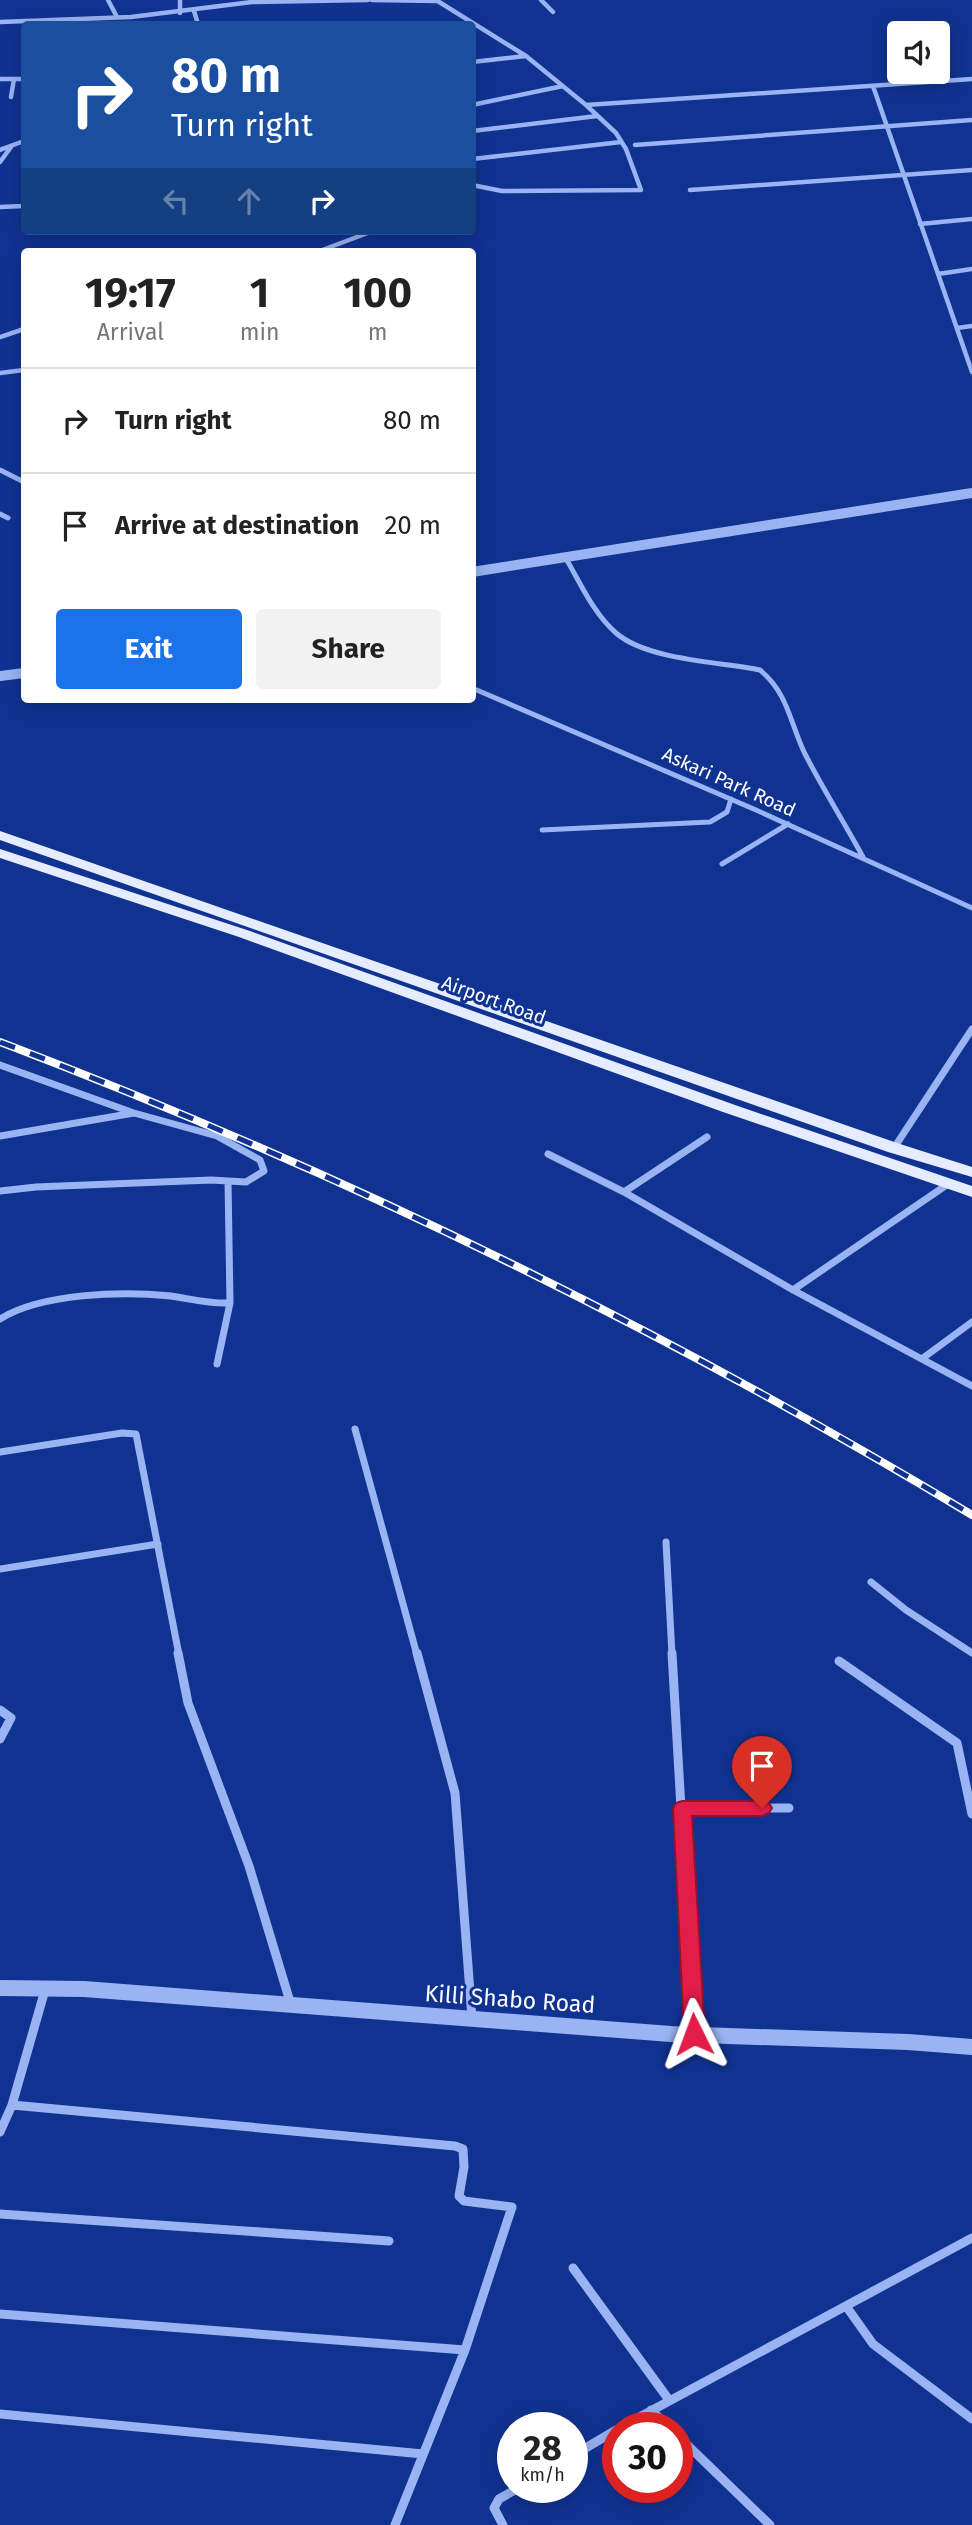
<!DOCTYPE html>
<style>
body{margin:0;font-family:"Fira Sans",sans-serif;background:#f2f2f2;color:#222;height:100vh;display:flex;flex-direction:column;font-size:26px;white-space:nowrap}
*{box-sizing:border-box;margin:0}
p{font-size:23px;color:#767676}
.icon{flex:none;width:38px;height:38px;fill:none;stroke:currentColor;stroke-width:2;stroke-linecap:round;stroke-linejoin:round}
.map{position:relative;flex:1;overflow:hidden}
.side{position:absolute;left:21px;top:248px;width:455px;height:455px;display:flex;flex-direction:column;background:#fff;border-radius:7px;box-shadow:0 4px 18px #0003}
.side>*{flex:none}
.guide{position:absolute;left:21px;top:21px;width:455px;height:214px;border-radius:7px;box-shadow:0 4px 18px #0003;background:#1a4fa0;color:#fff;overflow:hidden}
.controls{position:absolute;left:887px;top:21px;display:grid;gap:14px}
.controls a{display:grid;place-items:center;width:63px;height:63px;border-radius:7px;background:#fff;box-shadow:0 4px 18px #0003;font-size:35px}
.speed{position:absolute;left:497px;top:2412px;display:flex;gap:14px;font-size:35px;font-weight:700;text-align:center}
.speed>*{display:grid;place-content:center;width:91px;height:91px;border-radius:50%;background:#fff;box-shadow:0 4px 18px #0003;line-height:1}
.speed small{font-size:18px;font-weight:400}
.speed .limit{border:10px solid #d22;background:#fff;color:#111}
.pin{position:absolute;display:grid;place-items:center;width:60px;height:60px;color:#fff;margin:-72px -30px;border-radius:50% 50% 50% 0;rotate:-45deg;box-shadow:0 0 7px #0007}
.pin .icon{rotate:45deg}
.me{position:absolute;width:77px;margin:-38px;rotate:357deg;stroke-linejoin:round;filter:drop-shadow(0 0 5px #0008)}
.turn{display:flex;align-items:center;gap:24px;height:147px;padding:0 35px;font-size:32px}
.turn .icon{width:91px;height:91px;stroke-width:2.5}
.turn b{display:block;font-size:49px;line-height:60px}
.lanes{display:flex;align-items:center;height:66px;padding:0 35px;background:#0003;justify-content:center;gap:35px;direction:ltr}
.lanes .off{opacity:.35}
.eta{display:flex;justify-content:space-evenly;align-items:center;height:119px;text-align:center}
.eta b{font-size:42px;font-weight:700;line-height:49px}
.button{display:flex;gap:14px;margin-top:auto;padding:14px 35px}
.button a{flex:1;height:80px;border-radius:7px;background:#1a73e8;color:#fff;font-size:28px;font-weight:700;line-height:80px;text-align:center}
.button a+a{background:#f2f2f2;color:#222}
ul{padding:0;list-style:none}
li{display:flex;align-items:center;gap:21px;height:105px;padding:0 35px;border-top:2px solid #e0e0e0}
li div{flex:1}
li b{display:block;font-size:26px}
li em{font-style:normal}
.map>svg:first-child{display:block}
.lines{fill:none;stroke-linecap:round;stroke-linejoin:round}
.minor-far3{stroke:#9ab3f3;stroke-width:4.5}
.minor-far2{stroke:#9ab3f3;stroke-width:5}
.minor-far1{stroke:#9ab3f3;stroke-width:7}
.minor{stroke:#9ab3f3;stroke-width:9}
.tertiary-far1{stroke:#9ab3f3;stroke-width:10}
.tertiary{stroke:#9ab3f3;stroke-width:16}
.primary{fill:#e6ecff;fill-rule:evenodd}
.rail-casing{stroke:#fff;stroke-width:8}
.rail{stroke:#103291;stroke-width:5;stroke-dasharray:16;stroke-linecap:butt}
.route{fill:#e11d48;stroke:#92132f;stroke-width:2}
.labels{text-anchor:middle;dominant-baseline:central;stroke-width:6;stroke-linejoin:round;paint-order:stroke}
.street-label{font-size:19px;fill:#fff;stroke:#103291}
.near-street-label{font-size:23px;fill:#fff;stroke:#103291}
</style>
<div class="map">
<svg width="972" height="2525" viewBox="0 0 972 2525">
<rect width="100%" height="100%" fill="#103291"/>
<g class="lines">
<path class="minor-far3" d="M 108,0 L 117,17
M 180,0 L 180,13
M 372,0 L 437,1
M 436,0 L 526,56 L 586,105 L 616,133 L 626,149 L 641,190 L 502,191 L 472,185
M 541,0 L 553,12
M 194,11 L 198,24
M 0,22 L 131,17 L 252,2 L 368,0
M 472,62 L 526,56
M 0,79 L 24,79
M 873,86 L 972,372
M 11,97 L 14,79
M 472,105 L 563,86
M 586,105 L 972,79
M 472,131 L 597,116
M 635,145 L 972,120
M 0,150 L 24,141
M 472,159 L 621,142
M 0,162 L 11,147
M 690,190 L 972,170
M 0,207 L 24,206
M 920,224 L 972,219
M 317,252 L 373,231
M 938,274 L 972,269
M 957,328 L 972,326
M 0,337 L 24,329
M 0,373 L 24,370"/>
<path class="minor-far2" d="M 0,470 L 24,482
M 0,514 L 8,518
M 565,557 C 580,582 593,613 616,633 C 647,660 720,662 760,670 C 788,693 790,723 805,754 C 823,789 844,822 863,857
M 472,688 L 756,810 L 972,908
M 542,830 L 710,822 L 727,812 L 731,799
M 722,864 L 788,824"/>
<path class="minor-far1" d="M 0,1065 L 131,1112
M 0,1136 L 134,1113 L 217,1136 L 260,1160 L 264,1171 L 246,1182 L 211,1180 L 36,1187 L 0,1191
M 894,1148 L 972,1029
M 548,1154 L 624,1192 L 793,1290 L 972,1386
M 624,1192 L 707,1137
M 793,1290 L 948,1184
M 0,1319 C 42,1293 121,1291 171,1296 C 191,1299 210,1304 230,1303
M 923,1358 L 972,1322
M 217,1364 L 230,1303 L 228,1181
M 355,1429 L 417,1655
M 0,1452 L 122,1433 L 136,1434 L 179,1655
M 666,1542 L 672,1655
M 0,1569 L 158,1544
M 871,1582 L 906,1610 L 972,1653"/>
<path class="minor" d="M 178,1653 L 188,1703 L 249,1866 L 291,2005
M 417,1653 L 455,1793 L 472,2019
M 672,1653 L 694,2033
M 839,1661 L 957,1743 L 972,1814
M 0,1710 L 11,1718 L 0,1739
M 682,1808 L 789,1808
M 0,2132 L 12,2105 L 45,1990
M 0,2214 L 389,2241
M 573,2268 L 669,2400
M 846,2306 L 873,2344 L 972,2419
M 0,2314 L 465,2350 L 512,2207 L 464,2201 L 459,2196 L 464,2167 L 463,2149 L 455,2146 L 12,2105
M 651,2410 L 669,2427
M 0,2414 L 423,2454
M 621,2427 L 972,2238
M 677,2435 L 770,2525
M 572,2456 L 618,2429
M 395,2525 L 465,2350
M 503,2525 L 494,2508 L 499,2499 L 520,2487"/>
<path class="tertiary-far1" d="M 472,572 L 972,493
M 0,676 L 24,673"/>
<path class="tertiary" d="M 0,1988 L 84,1989 L 671,2034 L 908,2042 L 972,2047"/>
<path class="primary" d="M 0,831 L 900,1144 L 972,1167 L 972,1177 L 888,1152 L 0,840 Z
M 0,849 L 250,931 L 735,1105 L 972,1186 L 972,1197 L 723,1112 L 239,937 L 0,858 Z"/>
<g class="rail-casing">
<path id="rail" d="M 0,1042 C 338,1170 662,1328 972,1515"/>
</g>
<use href="#rail" class="rail"/>
</g>
<path class="route" d="M 682,1801 L 762,1801 L 769,1803 L 772,1808 L 769,1813 L 762,1816 L 692,1816 L 705,2034 L 702,2040 L 694,2042 L 687,2040 L 684,2034 L 673,1808 L 676,1803 Z"/>
<g class="labels">
<g class="street-label">
<text transform="translate(729 782) rotate(24)">Askari Park Road</text>
<text transform="translate(494 1000) rotate(20)">Airport Road</text>
</g>
<g class="near-street-label">
<text transform="translate(510 1999) rotate(4)">Killi Shabo Road</text>
</g>
</g>
</svg>
<div class="controls">
<a><svg class="icon" aria-label="sound" viewBox="0 0 24 24"><path d="M4 9h4l5-4v14l-5-4H4zM17 9q2 3 0 6"/></svg></a>
</div>
<div class="speed"><div>28<small>km/h</small></div><div class="limit">30</div></div>
<div class="pin" style="left:762px;top:1808px;background:#d93025"><svg class="icon" aria-label="arrive" viewBox="0 0 24 24"><path d="M6 21V4h12l-3 4 3 4H6"/></svg></div>
<svg class="me" style="left:694px;top:2034px" viewBox="-20 -20 40 40"><path d="M0-17L14 15 0 8-14 15z" fill="#e11d48" stroke="#fff" stroke-width="4"/></svg>
<div class="guide">
<div class="turn"><svg class="icon" aria-label="right" viewBox="0 0 24 24"><path d="M7 20v-9h11M14 6l5 5-5 5"/></svg><div><b>80 m</b>Turn right</div></div>
<div class="lanes"><svg class="icon off" aria-label="left" viewBox="0 0 24 24"><path d="M17 20v-9H6M10 6l-5 5 5 5"/></svg><svg class="icon off" aria-label="ahead" viewBox="0 0 24 24"><path d="M12 20V5M6 11l6-6 6 6"/></svg><svg class="icon" aria-label="right" viewBox="0 0 24 24"><path d="M7 20v-9h11M14 6l5 5-5 5"/></svg></div>
</div>
<section class="side">
<div class="eta">
<div><b>19:17</b><p>Arrival</p></div>
<div><b>1</b><p>min</p></div>
<div><b>100</b><p>m</p></div>
</div>
<ul>
<li><svg class="icon" aria-label="right" viewBox="0 0 24 24"><path d="M7 20v-9h11M14 6l5 5-5 5"/></svg><div><b>Turn right</b></div><em>80 m</em></li>
<li><svg class="icon" aria-label="arrive" viewBox="0 0 24 24"><path d="M6 21V4h12l-3 4 3 4H6"/></svg><div><b>Arrive at destination</b></div><em>20 m</em></li>
</ul>
<div class="button"><a>Exit</a><a>Share</a></div>
</section>
</div>
